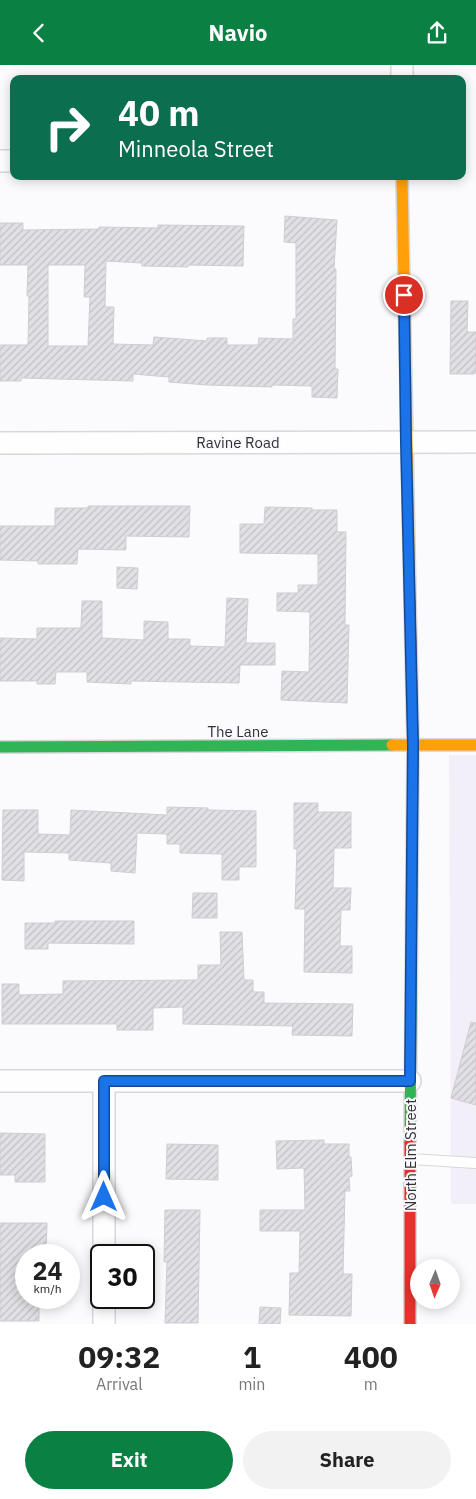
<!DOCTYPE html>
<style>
body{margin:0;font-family:"IBM Plex Sans",sans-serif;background:#f2f2f2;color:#222;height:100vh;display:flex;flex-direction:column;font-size:19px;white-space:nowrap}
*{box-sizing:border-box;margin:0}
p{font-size:16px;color:#767676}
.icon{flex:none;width:28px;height:28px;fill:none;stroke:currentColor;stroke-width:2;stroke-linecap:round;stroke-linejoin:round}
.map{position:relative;height:1259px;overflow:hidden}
.drawer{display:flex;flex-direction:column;background:#fff;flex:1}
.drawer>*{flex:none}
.guide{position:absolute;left:10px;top:10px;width:456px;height:105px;border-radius:10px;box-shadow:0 2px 12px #0003;background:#0b6e4f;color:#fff;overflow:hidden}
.needle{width:32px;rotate:182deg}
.buttons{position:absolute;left:410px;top:1194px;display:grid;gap:10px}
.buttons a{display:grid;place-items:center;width:50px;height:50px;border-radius:50%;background:#fff;box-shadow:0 2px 12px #0003;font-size:25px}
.speed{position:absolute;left:15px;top:1179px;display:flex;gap:10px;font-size:25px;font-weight:700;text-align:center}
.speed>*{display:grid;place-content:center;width:65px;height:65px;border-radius:50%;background:#fff;box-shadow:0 2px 12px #0003;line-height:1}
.speed small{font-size:12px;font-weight:400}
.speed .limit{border:2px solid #111;border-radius:8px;background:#fff;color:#111}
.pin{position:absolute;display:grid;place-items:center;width:42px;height:42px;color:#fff;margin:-21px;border:2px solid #fff;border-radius:50%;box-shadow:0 1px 5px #0007}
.me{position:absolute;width:55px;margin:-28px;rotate:0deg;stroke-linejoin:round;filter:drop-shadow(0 0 4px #0008)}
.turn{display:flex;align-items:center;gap:18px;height:105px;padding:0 25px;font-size:22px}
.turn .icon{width:65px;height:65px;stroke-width:2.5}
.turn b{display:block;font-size:35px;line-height:42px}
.eta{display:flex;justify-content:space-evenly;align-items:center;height:85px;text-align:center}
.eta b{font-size:30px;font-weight:700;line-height:35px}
.primary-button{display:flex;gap:10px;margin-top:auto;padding:10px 25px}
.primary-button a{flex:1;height:58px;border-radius:30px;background:#0b8043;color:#fff;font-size:20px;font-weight:700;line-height:58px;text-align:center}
.primary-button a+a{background:#f2f2f2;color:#222}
header{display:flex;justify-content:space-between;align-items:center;height:65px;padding:0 25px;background:#0b8043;color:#fff;font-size:22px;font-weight:700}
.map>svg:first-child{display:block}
.built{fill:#f2eff9}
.building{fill:url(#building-hatch);stroke:#cfcdd2;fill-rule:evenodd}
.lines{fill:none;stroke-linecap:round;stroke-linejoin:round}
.lane-casing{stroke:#d8d7db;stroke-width:12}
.street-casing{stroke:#d8d7db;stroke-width:24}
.fast-casing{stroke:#d8d7db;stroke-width:14}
.slow-casing{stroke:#d8d7db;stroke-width:14}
.jam-casing{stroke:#d8d7db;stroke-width:14}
.lane{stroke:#fefeff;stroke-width:10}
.street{stroke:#fefeff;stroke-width:21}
.fast{stroke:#30b455;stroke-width:11}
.slow{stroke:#ff9f0a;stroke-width:11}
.jam{stroke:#e5322d;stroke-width:11}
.route-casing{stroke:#114b97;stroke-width:12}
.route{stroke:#1a73e8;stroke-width:9}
.labels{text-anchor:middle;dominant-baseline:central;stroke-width:4;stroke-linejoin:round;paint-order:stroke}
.street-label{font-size:15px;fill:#313035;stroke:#faf9fe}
</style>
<header><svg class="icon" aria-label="back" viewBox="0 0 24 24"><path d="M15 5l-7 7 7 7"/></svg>Navio<svg class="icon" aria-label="share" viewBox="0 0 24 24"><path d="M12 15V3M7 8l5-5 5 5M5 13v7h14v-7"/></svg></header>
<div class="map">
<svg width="476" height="1259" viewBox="0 0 476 1259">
<defs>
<pattern id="building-hatch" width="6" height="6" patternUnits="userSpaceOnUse" patternTransform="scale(1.25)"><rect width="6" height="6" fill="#e1e0e4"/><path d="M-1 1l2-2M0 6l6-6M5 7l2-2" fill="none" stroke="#c2c0c4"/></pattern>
</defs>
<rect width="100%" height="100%" fill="#fbfafd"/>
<path class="built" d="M 449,690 L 476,690 L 476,1139 L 451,1139 Z"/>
<path class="building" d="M 285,151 L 337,155 L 334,204 L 336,204 L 335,304 L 338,304 L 337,333 L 312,332 L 312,321 L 272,320 L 272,322 L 207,320 L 169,317 L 169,312 L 133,309 L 133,316 L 21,313 L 21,316 L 0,316 L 0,280 L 28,280 L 29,231 L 27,231 L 28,200 L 0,200 L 0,158 L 23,158 L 23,165 L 99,164 L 99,162 L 158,163 L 158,160 L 244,161 L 243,201 L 188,200 L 188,202 L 142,201 L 142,198 L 106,196 L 105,242 L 114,242 L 113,279 L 153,280 L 154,272 L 207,276 L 207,273 L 227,273 L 227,280 L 258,280 L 259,273 L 293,274 L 293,254 L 296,254 L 296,178 L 284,177 ZM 48,200 L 85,200 L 84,232 L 90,232 L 88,281 L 48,281 Z
M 451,236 L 468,236 L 467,267 L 476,267 L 476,308 L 474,309 L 450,309 Z
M 88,441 L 190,441 L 189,472 L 126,471 L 126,485 L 78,484 L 77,499 L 38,499 L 38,496 L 0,495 L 0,461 L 55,461 L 55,443 L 88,443 Z
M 265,442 L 312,443 L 312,445 L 337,445 L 337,467 L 346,467 L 345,560 L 349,560 L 347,638 L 281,635 L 282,606 L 309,607 L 310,547 L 277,546 L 277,528 L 298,528 L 298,520 L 318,520 L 318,489 L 240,488 L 240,459 L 264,459 Z
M 117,502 L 138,503 L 137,524 L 117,523 Z
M 227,533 L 248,534 L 246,578 L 275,578 L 275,600 L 240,600 L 239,618 L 131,616 L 131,619 L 87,617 L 87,607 L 56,607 L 55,619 L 37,619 L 37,616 L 0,616 L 0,573 L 37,574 L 37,563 L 81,563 L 82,536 L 102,536 L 102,573 L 144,575 L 144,556 L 168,557 L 168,574 L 190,574 L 190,581 L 225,582 Z
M 294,738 L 318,738 L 318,747 L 351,747 L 351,783 L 334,783 L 333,823 L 351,823 L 350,845 L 341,845 L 340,881 L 352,881 L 352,908 L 304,907 L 305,844 L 295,844 L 297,784 L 294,784 Z
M 167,742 L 208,743 L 208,745 L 256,746 L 256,802 L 239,802 L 239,815 L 222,815 L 222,789 L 180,788 L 180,779 L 167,779 L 167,769 L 137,768 L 135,808 L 111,806 L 111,798 L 69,795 L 69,788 L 24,787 L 24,816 L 2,815 L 3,745 L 38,745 L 38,769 L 70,770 L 71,745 L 167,750 Z
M 193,828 L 217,828 L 217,853 L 192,853 Z
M 55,856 L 134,856 L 134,879 L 48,878 L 48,884 L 25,884 L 25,858 L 55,858 Z
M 220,867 L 242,867 L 244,915 L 253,915 L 253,927 L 264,927 L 264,938 L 353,939 L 352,971 L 292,970 L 293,961 L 183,959 L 183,942 L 153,943 L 153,965 L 117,965 L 117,959 L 2,959 L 2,919 L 19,919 L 19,930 L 63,929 L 63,916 L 198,915 L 198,900 L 221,900 Z
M 471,957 L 476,958 L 476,1040 L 451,1033 Z
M 0,1068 L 45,1069 L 45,1117 L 15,1117 L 15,1110 L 0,1110 Z
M 324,1075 L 324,1079 L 349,1079 L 349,1092 L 351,1092 L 352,1111 L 349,1112 L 350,1126 L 345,1126 L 343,1209 L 352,1209 L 351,1251 L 289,1250 L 290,1208 L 299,1208 L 300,1166 L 260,1166 L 260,1145 L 305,1145 L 304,1103 L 277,1104 L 276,1076 Z
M 167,1079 L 218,1080 L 218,1115 L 166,1114 Z
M 165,1145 L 200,1145 L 198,1258 L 165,1258 L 167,1197 L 164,1197 Z
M 0,1158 L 47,1158 L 46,1190 L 26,1190 L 26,1232 L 39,1232 L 39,1256 L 0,1256 Z
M 260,1242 L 281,1243 L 280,1259 L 259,1259 Z"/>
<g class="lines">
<g class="lane-casing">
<path id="lane" d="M 411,1094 L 476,1098"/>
</g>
<g class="street-casing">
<path id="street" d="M 402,0 L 402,14
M 0,96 L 14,96
M 0,378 L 476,377
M 0,1016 L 410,1016
M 104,1190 L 104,1016
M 104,1259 L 104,1232"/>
</g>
<g class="fast-casing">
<path id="fast" d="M 0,682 L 392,680
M 410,1078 L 412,806"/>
</g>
<g class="slow-casing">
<path id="slow" d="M 402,111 L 410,536
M 392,680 L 476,680"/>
</g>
<g class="jam-casing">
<path id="jam" d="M 410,536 L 413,680 L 412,806
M 410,1078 L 410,1259"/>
</g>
<use href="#lane" class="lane"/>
<use href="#street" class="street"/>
<use href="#fast" class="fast"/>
<use href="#slow" class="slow"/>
<use href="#jam" class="jam"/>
</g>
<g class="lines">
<g class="route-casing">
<path id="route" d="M 104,1132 L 104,1016 L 410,1016 L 413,680 L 406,377 L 404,230"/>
</g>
<use href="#route" class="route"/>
</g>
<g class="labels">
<g class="street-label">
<text x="238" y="377">Ravine Road</text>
<text x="238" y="666">The Lane</text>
<text transform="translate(410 1090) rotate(-90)">North Elm Street</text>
</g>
</g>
</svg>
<div class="buttons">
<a><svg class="needle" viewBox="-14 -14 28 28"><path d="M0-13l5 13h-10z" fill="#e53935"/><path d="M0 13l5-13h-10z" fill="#767676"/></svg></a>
</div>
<div class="speed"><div>24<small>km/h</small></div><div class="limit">30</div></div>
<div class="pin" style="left:404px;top:230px;background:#d93025"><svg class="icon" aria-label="arrive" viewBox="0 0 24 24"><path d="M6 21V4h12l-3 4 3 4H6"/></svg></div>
<svg class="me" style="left:104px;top:1132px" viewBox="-20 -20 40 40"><path d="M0-17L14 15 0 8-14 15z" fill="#1a73e8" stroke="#fff" stroke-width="4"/></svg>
<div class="guide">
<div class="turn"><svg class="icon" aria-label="right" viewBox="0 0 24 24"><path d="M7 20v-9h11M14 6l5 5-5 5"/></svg><div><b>40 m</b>Minneola Street</div></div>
</div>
</div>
<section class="drawer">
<div class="eta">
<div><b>09:32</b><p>Arrival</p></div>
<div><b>1</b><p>min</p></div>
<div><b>400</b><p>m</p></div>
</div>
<div class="primary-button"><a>Exit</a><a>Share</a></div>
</section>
